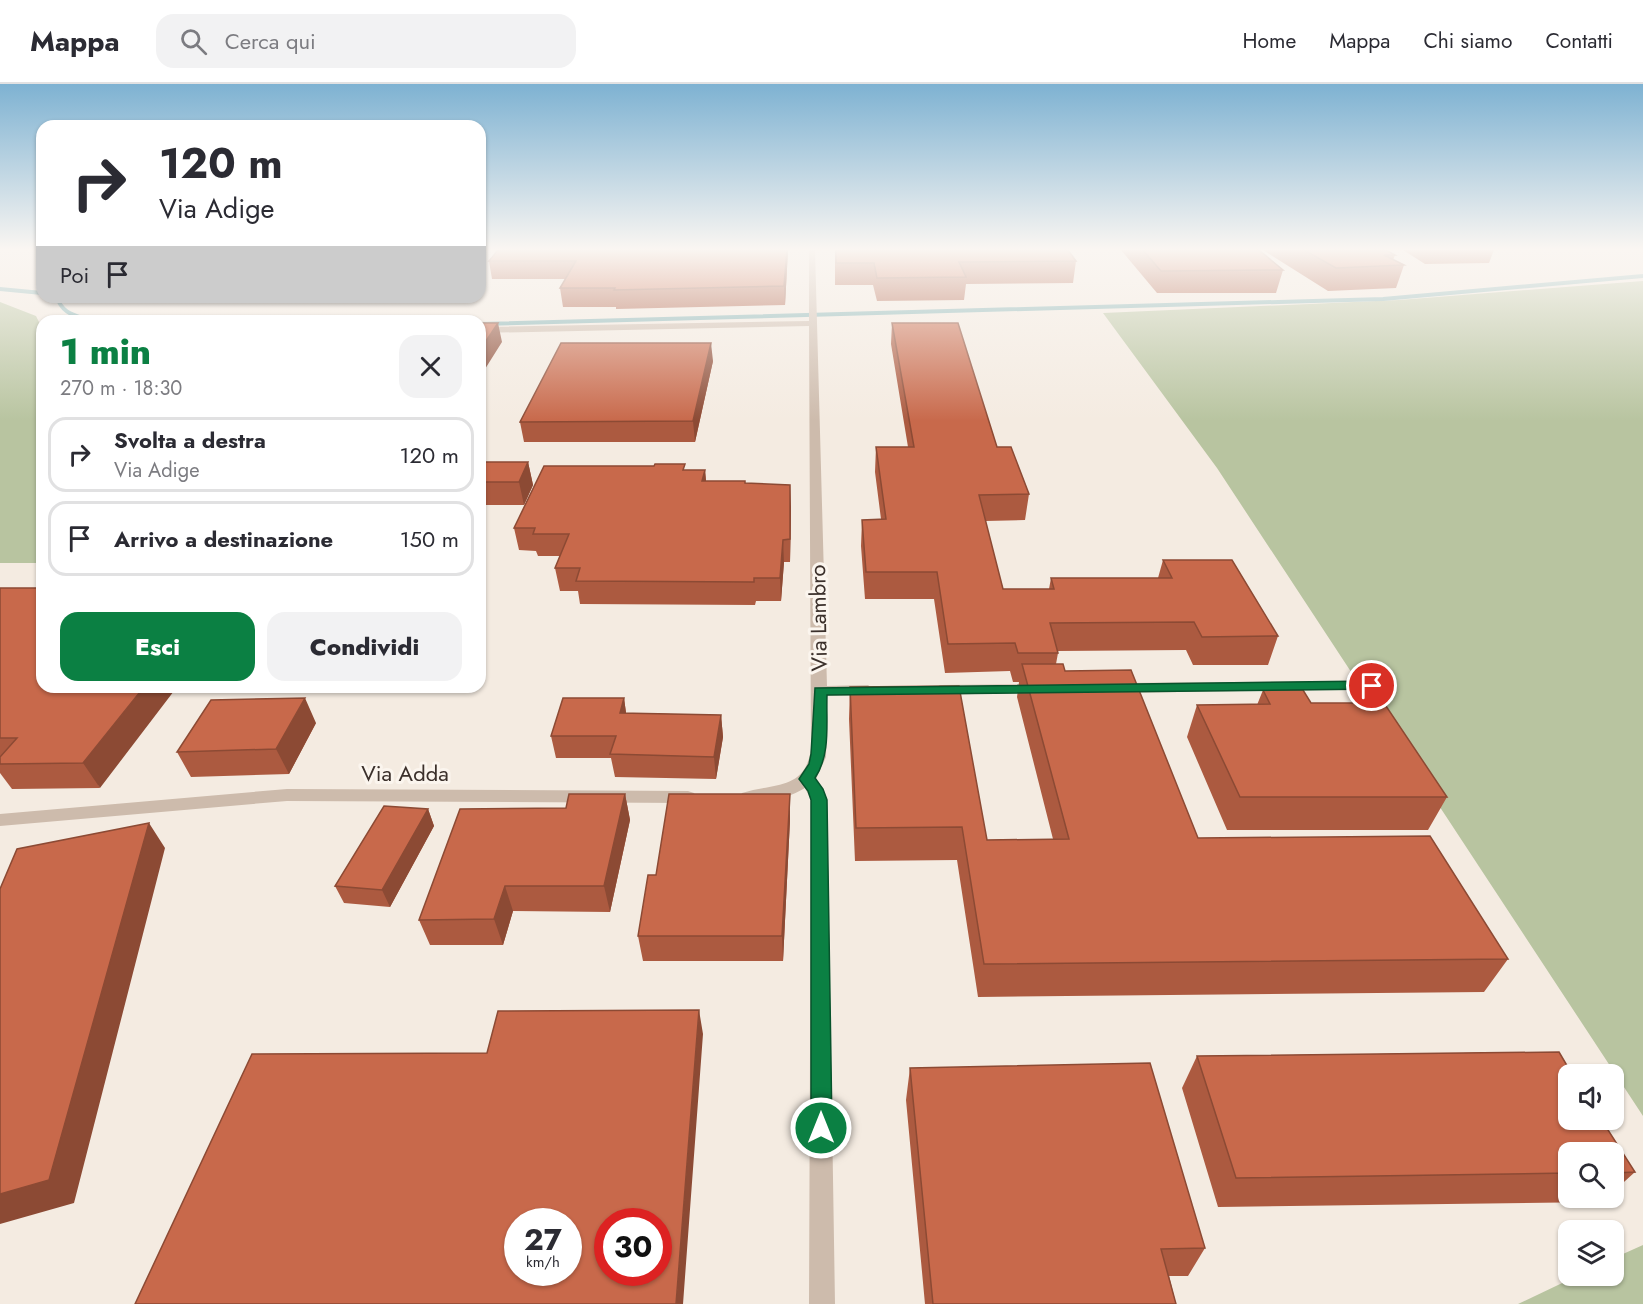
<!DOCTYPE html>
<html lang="it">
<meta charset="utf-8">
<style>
body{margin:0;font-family:Jost,sans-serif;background:#f2f2f3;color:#2b2b33;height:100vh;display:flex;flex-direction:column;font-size:22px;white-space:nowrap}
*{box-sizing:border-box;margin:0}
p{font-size:20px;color:#7c7c81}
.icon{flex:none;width:33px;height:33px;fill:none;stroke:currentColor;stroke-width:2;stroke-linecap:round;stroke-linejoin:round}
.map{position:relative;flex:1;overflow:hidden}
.details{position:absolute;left:36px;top:231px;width:450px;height:378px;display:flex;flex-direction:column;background:#fff;border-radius:18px;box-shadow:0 2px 4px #0004}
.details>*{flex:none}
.top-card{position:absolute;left:36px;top:36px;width:450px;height:183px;border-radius:18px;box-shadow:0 2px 4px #0004;background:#fff;color:#2b2b33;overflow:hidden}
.buttons{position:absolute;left:1558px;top:980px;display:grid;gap:12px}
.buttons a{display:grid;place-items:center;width:66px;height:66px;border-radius:12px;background:#fff;box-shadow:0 2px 4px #0004;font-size:30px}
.speed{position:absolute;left:504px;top:1124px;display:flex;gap:12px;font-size:30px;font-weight:700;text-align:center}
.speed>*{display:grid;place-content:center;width:78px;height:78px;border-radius:50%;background:#fff;box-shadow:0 2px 4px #0004;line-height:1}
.speed small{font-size:15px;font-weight:400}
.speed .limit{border:9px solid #d22;background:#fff;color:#111}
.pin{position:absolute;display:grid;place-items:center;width:51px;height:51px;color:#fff;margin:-26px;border:3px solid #fff;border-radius:50%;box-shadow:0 2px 6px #0007}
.me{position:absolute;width:66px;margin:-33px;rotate:0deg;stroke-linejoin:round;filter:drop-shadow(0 0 4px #0008)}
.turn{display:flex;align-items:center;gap:21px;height:126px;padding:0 24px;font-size:27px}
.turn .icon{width:78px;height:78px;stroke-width:2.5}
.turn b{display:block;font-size:42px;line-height:51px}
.then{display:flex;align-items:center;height:57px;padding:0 24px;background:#0003;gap:12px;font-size:22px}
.round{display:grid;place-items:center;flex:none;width:63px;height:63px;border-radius:18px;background:#f2f2f3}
.head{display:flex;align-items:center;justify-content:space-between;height:102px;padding:0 24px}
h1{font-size:36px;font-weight:800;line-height:45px;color:#0b8043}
.button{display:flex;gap:12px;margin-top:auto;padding:12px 24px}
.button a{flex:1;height:69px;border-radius:18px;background:#0b8043;color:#fff;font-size:24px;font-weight:800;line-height:69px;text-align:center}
.button a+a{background:#f2f2f3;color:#2b2b33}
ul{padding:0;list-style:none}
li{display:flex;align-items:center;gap:18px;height:75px;margin:0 12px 9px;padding:0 12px;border:3px solid #e1e1e2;border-radius:18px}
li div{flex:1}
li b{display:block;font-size:22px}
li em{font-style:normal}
header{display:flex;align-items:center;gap:36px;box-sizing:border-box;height:84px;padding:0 30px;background:#fff;border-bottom:2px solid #e1e1e2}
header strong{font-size:28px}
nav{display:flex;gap:33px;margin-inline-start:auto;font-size:21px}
.search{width:420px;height:54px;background:#f2f2f3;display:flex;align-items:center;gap:15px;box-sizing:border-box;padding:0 21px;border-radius:18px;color:#7c7c81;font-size:22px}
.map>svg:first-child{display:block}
.green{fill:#b8c4a0}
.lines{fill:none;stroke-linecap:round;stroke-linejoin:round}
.stream{stroke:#7fb0b2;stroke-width:4}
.street{fill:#cdbbac;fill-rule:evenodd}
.wall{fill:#ac5a40}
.shaded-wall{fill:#8c4a34}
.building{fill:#c8694b;stroke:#8c4a34;stroke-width:1.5;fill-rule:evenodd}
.route{fill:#0b8043;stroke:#07532c;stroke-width:1.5}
.labels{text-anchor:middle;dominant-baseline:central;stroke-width:6;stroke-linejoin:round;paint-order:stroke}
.street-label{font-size:22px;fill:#3b302b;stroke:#fbf5ee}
</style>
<header>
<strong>Mappa</strong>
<div class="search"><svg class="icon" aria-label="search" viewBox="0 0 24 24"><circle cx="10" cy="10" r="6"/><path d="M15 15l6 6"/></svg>Cerca qui</div>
<nav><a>Home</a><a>Mappa</a><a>Chi siamo</a><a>Contatti</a></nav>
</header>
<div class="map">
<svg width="1643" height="1220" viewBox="0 0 1643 1220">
<rect width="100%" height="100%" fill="#f4ebe1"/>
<path class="green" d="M 1643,197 L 1643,1032 L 1217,384 L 1103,229 L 1399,216 Z
M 0,218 L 36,232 L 42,244 L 42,479 L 0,479 Z
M 1643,1161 L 1643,1220 L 1518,1220 L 1579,1191 L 1614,1191 L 1614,1174 Z"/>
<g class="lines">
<path class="stream" d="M 0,205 L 42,209
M 57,213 C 62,230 75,231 91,237
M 480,240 L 1383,215 L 1643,192"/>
<path class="street" d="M 809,166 L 815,166 L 827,602 L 868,601 L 875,606 L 868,611 L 827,612 L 826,673 L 816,695 L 827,716 L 835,1220 L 809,1220 L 811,716 L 805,704 C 788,714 761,723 742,717 L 740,713 L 742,709 C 773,699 805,707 811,665 L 809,242 L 480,249 L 480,243 L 809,237 Z
M 1372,597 L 1377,599 L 1379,602 L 1377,605 L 1117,609 L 1110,604 L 1117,599 Z
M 1036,600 L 1043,605 L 1041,608 L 940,611 L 933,606 L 940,601 Z
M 287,705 L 688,707 L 694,709 L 696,713 L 694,717 L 688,719 L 287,717 L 0,742 L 0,730 Z"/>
</g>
<path class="wall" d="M 788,166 L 785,221 L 616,225 L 616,223 L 563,223 L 560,204 L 566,195 L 492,195 L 489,177 Z
M 835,166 L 1076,177 L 1073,199 L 966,200 L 964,216 L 877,217 L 873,201 L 835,201 Z
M 1121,166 L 1259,166 L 1283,186 L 1276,209 L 1157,209 Z
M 1263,166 L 1386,166 L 1395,171 L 1393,176 L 1404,181 L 1396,204 L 1328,207 Z
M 1403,166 L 1494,166 L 1489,179 L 1425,180 Z
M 892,239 L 997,363 L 1029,410 L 1025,436 L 985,437 L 1003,505 L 1049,505 L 1051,494 L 1158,494 L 1163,476 L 1278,552 L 1268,581 L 1193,581 L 1186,566 L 1058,567 L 1058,569 L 1056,580 L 1065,587 L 1198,754 L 1508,875 L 1484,908 L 978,913 L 957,776 L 855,777 L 849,635 L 850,603 L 987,756 L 1053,755 L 1017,613 L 1019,598 L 1013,598 L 1010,587 L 945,589 L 934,515 L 865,515 L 861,462 L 862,436 L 881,435 L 875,388 L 876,363 L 908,363 L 891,260 Z
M 713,277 L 695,358 L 524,358 L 520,338 Z
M 480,378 L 528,378 L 533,401 L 524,421 L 480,421 Z
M 685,386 L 705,386 L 706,397 L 745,399 L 791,423 L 790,478 L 784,478 L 781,517 L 756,517 L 755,521 L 580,520 L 578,507 L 560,507 L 555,484 L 560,472 L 538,472 L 536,467 L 519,466 L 514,444 Z
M 0,504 L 100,704 L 12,705 L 0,689 Z
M 1263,606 L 1311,619 L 1447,713 L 1428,746 L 1227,746 L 1187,653 L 1197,621 L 1257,621 Z
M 624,614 L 626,629 L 721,631 L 723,653 L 716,695 L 615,693 L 611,674 L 556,674 L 551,652 Z
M 316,639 L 289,690 L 191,693 L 177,668 Z
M 625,710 L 630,736 L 610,828 L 513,827 L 503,861 L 430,861 L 419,836 L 566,724 Z
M 428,725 L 434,742 L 390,823 L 344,819 L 335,802 Z
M 790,736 L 783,877 L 643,877 L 638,852 L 656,791 Z
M 1559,968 L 1572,990 L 1569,990 L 1569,1035 L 1601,1035 L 1635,1088 L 1614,1107 L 1614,1068 L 1569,1068 L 1569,1113 L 1607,1113 L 1600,1118 L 1218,1123 L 1182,1004 L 1197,972 Z
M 910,984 L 1205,1164 L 1188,1192 L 1169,1192 L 1176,1220 L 925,1220 L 906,1016 Z"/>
<path class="shaded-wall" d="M 787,166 L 788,166 L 785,221 L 784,202 Z
M 498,239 L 502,258 L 480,293 L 480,266 Z
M 711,259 L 713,277 L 695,358 L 693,337 Z
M 528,378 L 533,401 L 524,421 L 519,398 Z
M 705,386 L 707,408 L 702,397 Z
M 790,401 L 791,423 L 790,478 Z
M 783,456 L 784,478 L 781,517 L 780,494 Z
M 144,603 L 177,603 L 100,704 L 83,679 Z
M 305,614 L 316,639 L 289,690 L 276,665 Z
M 624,614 L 627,636 L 620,629 Z
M 721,631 L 723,653 L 716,695 L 714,673 Z
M 625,710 L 630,736 L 610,828 L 604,802 Z
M 790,710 L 790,736 L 783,877 L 782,852 Z
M 428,725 L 434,742 L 390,823 L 382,806 Z
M 149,739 L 165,764 L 74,1119 L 0,1140 L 0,1110 Z
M 505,802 L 513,827 L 503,861 L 494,835 Z
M 699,926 L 703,950 L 683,1220 L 676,1220 Z"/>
<path class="building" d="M 498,166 L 787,166 L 784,202 L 614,206 L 615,204 L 560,204 L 576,177 L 489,177 Z
M 836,166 L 1068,166 L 1076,177 L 959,178 L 966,193 L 877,194 L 874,179 L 836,179 Z
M 1143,166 L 1259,166 L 1283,186 L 1161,187 Z
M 1304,166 L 1386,166 L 1395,171 L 1384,171 L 1404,181 L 1336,184 Z
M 480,239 L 498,239 L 480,266 Z
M 892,239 L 958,239 L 997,363 L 1011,363 L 1029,410 L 979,411 L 1003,505 L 1054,505 L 1051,494 L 1172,494 L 1163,476 L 1232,476 L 1278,552 L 1202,553 L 1194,538 L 1050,539 L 1058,569 L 1018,569 L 1015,559 L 948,560 L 937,488 L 866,488 L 862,436 L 886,435 L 876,363 L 914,363 Z
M 561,259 L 711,259 L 693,337 L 520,338 Z
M 480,378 L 528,378 L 519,398 L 480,398 Z
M 655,380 L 685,380 L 683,386 L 705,386 L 702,397 L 745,397 L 745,399 L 790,401 L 790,455 L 783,456 L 780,494 L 754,494 L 754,498 L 576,497 L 580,484 L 555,484 L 569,450 L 533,450 L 535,444 L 514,444 L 544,382 L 654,382 Z
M 0,504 L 42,504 L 42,603 L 144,603 L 83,679 L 0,680 L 0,673 L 17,654 L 0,654 Z
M 1022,580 L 1063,580 L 1065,587 L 1131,586 L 1198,754 L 1430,752 L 1508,875 L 984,880 L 962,743 L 856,744 L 850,603 L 959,602 L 987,756 L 1069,755 Z
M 1263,606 L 1303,606 L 1311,619 L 1384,619 L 1447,713 L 1240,713 L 1197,621 L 1270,620 Z
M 305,614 L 276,665 L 177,668 L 211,616 Z
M 563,614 L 624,614 L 620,629 L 721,631 L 714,673 L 610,670 L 616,652 L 551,652 Z
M 569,710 L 625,710 L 604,802 L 505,802 L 494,835 L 419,836 L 460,725 L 566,724 Z
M 669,710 L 790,710 L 782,852 L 638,852 L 648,791 L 656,791 Z
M 384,722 L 428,725 L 382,806 L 335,802 Z
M 149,739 L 49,1096 L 0,1110 L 0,805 L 17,765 Z
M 699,926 L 676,1220 L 135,1220 L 252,970 L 487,969 L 498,927 ZM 518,1137 L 568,1137 L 568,1188 L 518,1188 ZM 608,1137 L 658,1137 L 658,1188 L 608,1188 Z
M 1559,968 L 1572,990 L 1569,990 L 1569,1035 L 1601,1035 L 1635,1088 L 1614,1089 L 1614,1068 L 1569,1068 L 1569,1089 L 1236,1094 L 1197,972 Z
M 1150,979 L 1205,1164 L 1161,1165 L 1176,1220 L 933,1220 L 910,984 Z"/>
<linearGradient id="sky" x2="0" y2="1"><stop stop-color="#7eb2d2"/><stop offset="0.49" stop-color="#faf6f2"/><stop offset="1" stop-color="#faf6f2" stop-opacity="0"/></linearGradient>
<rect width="1643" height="337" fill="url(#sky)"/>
<path class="route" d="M 1372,597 L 1377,599 L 1379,602 L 1377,605 L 827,611 C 826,639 831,670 815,694 L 823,705 L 827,716 L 832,1044 L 829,1052 L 821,1054 L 814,1052 L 811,1044 L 811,716 L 808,707 L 799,695 L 809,680 L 811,670 L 815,604 Z"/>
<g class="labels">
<g class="street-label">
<text transform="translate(818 534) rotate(-91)">Via Lambro</text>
<text x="405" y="689">Via Adda</text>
</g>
</g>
</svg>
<div class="buttons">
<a><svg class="icon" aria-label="sound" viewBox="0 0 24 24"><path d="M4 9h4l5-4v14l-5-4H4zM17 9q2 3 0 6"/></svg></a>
<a><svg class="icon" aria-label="search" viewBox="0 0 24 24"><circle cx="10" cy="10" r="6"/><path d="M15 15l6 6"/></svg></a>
<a><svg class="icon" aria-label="layers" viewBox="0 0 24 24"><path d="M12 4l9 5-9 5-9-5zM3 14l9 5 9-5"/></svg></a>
</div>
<div class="speed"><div>27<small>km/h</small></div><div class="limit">30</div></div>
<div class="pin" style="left:1372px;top:602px;background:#d93025"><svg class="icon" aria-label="arrive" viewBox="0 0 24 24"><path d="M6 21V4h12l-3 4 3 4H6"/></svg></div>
<svg class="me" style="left:821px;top:1044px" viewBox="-20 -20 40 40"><circle r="17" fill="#0b8043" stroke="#fff" stroke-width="3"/><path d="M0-11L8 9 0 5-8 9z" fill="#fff"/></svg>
<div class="top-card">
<div class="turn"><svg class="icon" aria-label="right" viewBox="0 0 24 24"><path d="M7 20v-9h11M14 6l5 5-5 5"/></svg><div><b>120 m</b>Via Adige</div></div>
<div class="then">Poi<svg class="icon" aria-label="arrive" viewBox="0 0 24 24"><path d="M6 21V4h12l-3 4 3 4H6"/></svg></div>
</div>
<section class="details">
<div class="head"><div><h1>1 min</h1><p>270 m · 18:30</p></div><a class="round"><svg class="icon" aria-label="close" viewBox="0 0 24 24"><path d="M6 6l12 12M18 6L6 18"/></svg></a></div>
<ul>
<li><svg class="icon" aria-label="right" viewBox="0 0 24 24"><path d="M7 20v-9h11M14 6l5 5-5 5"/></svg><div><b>Svolta a destra</b><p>Via Adige</p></div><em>120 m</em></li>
<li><svg class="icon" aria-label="arrive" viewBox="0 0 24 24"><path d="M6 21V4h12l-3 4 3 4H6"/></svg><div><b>Arrivo a destinazione</b></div><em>150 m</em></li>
</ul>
<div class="button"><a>Esci</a><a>Condividi</a></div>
</section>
</div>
